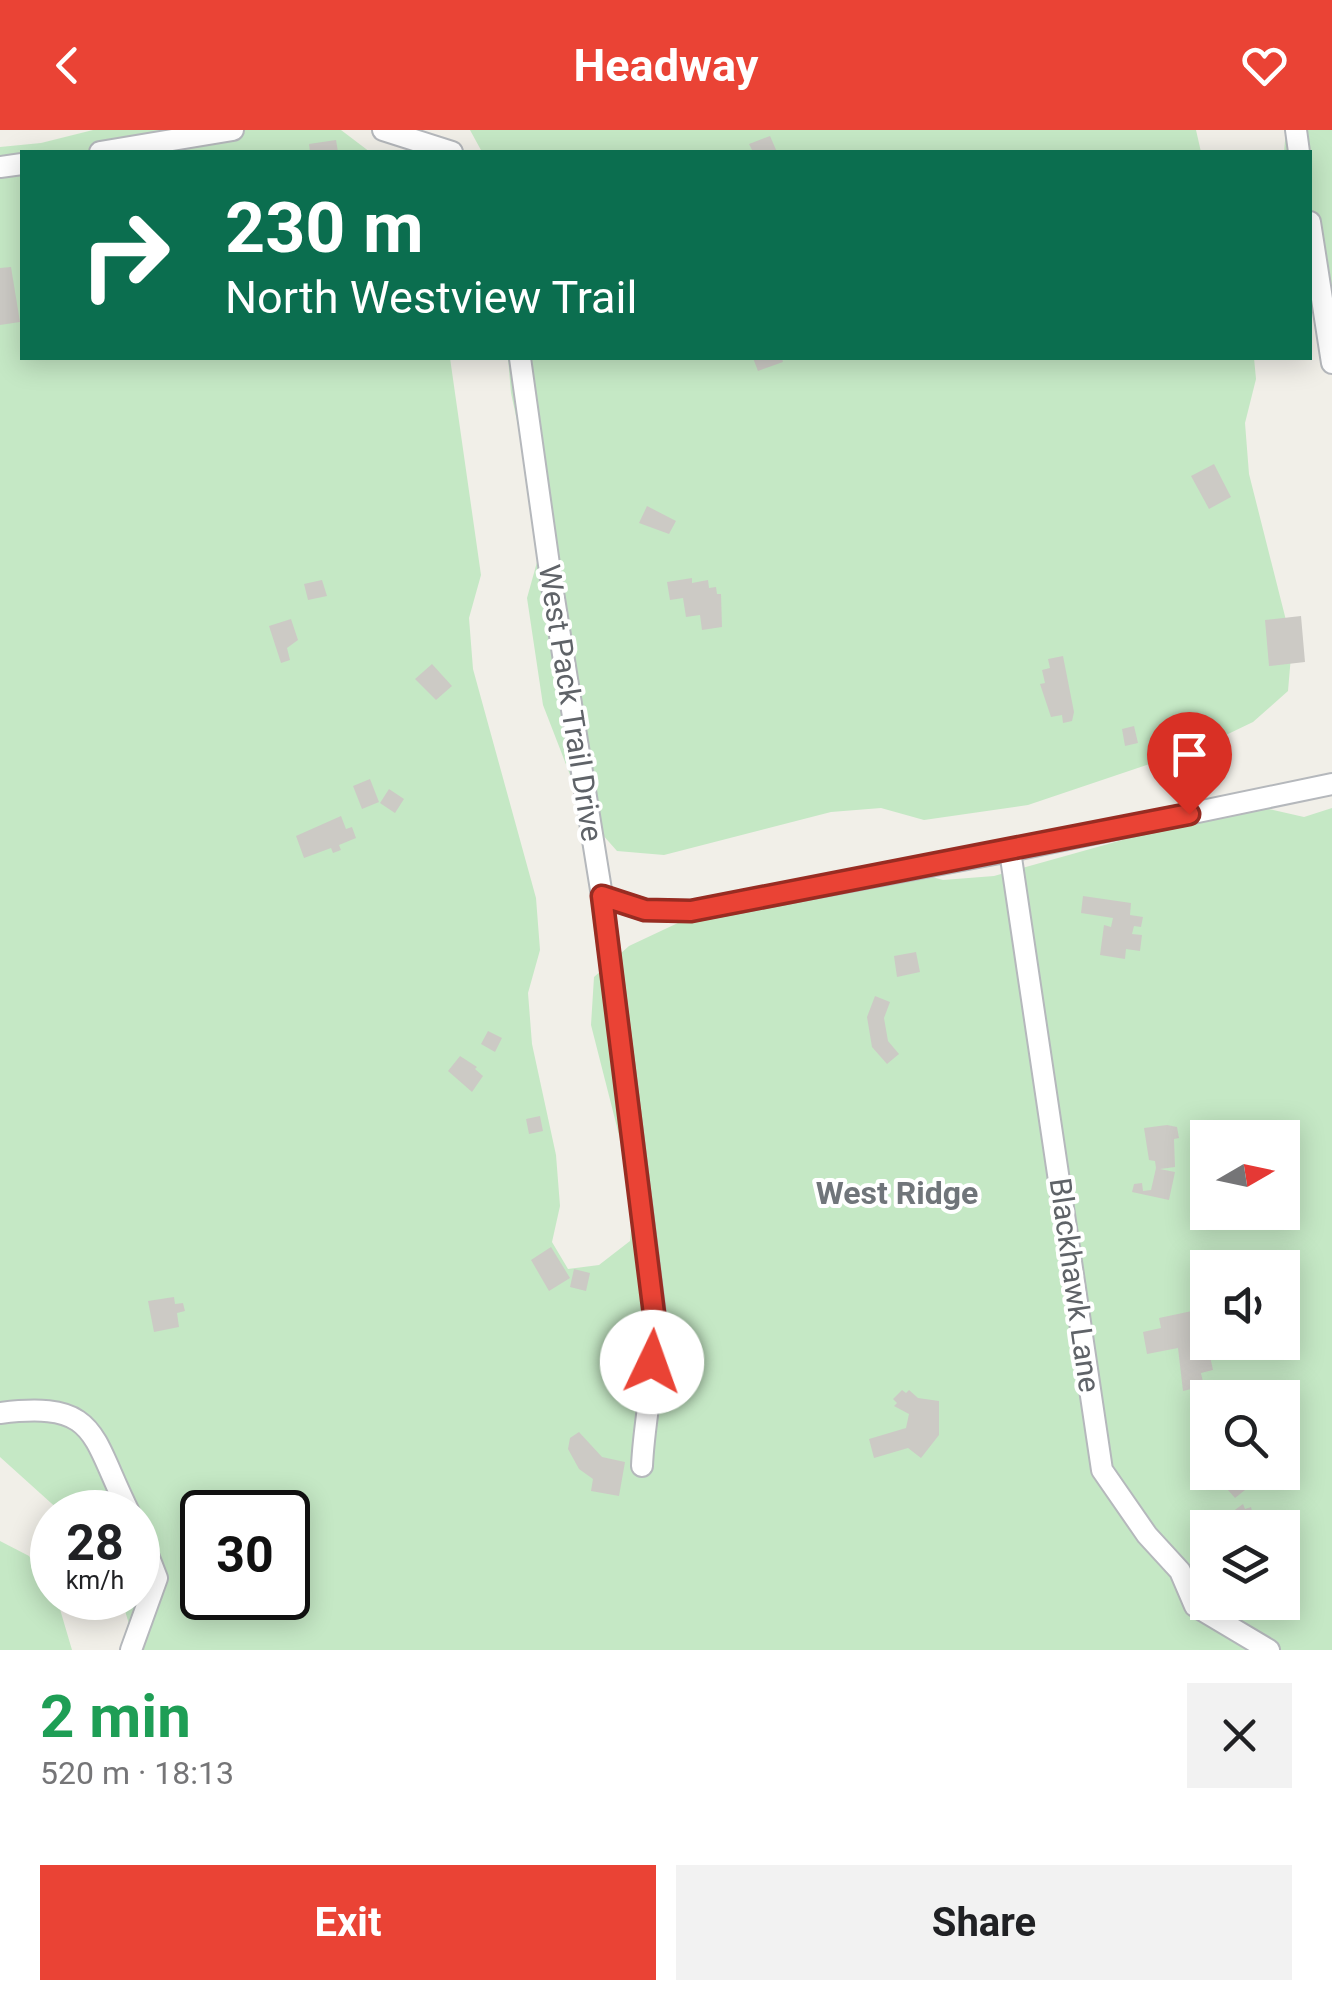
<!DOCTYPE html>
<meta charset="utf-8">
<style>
body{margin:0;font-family:Roboto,sans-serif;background:#f2f2f2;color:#202124;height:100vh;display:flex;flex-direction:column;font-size:38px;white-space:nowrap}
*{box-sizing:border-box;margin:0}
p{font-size:32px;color:#757577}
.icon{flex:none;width:55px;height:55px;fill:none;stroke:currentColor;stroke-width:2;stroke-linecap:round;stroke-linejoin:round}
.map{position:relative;height:1520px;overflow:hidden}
.drawer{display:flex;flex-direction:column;background:#fff;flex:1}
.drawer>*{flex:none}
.guide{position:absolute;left:20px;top:20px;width:1292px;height:210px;border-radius:0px;box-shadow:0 5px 25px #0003;background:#0b6e4f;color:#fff;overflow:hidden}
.needle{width:65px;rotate:81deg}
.buttons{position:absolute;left:1190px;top:990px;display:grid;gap:20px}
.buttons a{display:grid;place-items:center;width:110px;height:110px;border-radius:0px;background:#fff;box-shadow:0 5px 25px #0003;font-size:50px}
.speed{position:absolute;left:30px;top:1360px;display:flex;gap:20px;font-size:50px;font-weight:700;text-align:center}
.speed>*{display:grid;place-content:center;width:130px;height:130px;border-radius:50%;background:#fff;box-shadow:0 5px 25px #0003;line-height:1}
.speed small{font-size:25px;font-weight:400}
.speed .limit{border:5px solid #111;border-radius:15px;background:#fff;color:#111}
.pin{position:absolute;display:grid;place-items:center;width:85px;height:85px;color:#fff;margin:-102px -42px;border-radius:50% 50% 50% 0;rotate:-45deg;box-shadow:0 0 10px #0007}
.pin .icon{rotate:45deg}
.me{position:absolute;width:110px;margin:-55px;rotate:3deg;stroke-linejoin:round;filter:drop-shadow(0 0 8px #0008)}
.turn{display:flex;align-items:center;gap:35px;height:210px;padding:0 40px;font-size:45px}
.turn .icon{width:130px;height:130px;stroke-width:2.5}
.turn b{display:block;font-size:70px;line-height:85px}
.round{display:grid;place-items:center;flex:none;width:105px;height:105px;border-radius:0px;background:#f2f2f2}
.summary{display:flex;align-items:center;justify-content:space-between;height:170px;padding:0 40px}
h1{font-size:60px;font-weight:700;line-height:75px;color:#1e9e55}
.primary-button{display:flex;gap:20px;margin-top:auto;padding:20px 40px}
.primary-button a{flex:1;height:115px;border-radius:0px;background:#ea4335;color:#fff;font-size:40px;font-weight:700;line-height:115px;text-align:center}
.primary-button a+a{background:#f2f2f2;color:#202124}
header{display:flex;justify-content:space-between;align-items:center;height:130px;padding:0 40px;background:#ea4335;color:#fff;font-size:45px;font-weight:700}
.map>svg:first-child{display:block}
.green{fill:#c5e8c5;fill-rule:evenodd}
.building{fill:#cccac5}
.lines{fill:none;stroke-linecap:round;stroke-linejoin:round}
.minor-casing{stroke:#b5b8bc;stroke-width:24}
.minor{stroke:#fff;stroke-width:20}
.route-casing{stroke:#982c22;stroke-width:25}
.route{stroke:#ea4335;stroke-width:18}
.labels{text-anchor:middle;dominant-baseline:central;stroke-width:8;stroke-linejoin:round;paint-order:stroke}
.street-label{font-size:30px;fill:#5f6368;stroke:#fff}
.neighbourhood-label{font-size:32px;font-weight:bold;fill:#70757a;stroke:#fff}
</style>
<header><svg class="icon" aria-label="back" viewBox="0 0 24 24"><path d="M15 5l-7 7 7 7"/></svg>Headway<svg class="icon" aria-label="heart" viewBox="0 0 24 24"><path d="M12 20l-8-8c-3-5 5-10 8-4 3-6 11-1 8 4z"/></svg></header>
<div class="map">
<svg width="1332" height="1520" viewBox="0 0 1332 1520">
<rect width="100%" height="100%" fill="#f1efe8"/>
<path class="green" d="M 93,0 L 341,0 L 370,22 L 22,22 L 22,228 L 450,228 L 481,445 L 469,488 L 473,539 L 536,768 L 540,820 L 528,863 L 532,914 L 556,1025 L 560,1076 L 552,1112 L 568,1139 L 599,1135 L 630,1111 L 634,1064 L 591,895 L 594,847 L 629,816 L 680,792 L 796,753 L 900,738 L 943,750 L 994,746 L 1219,683 L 1269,679 L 1304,687 L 1332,678 L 1332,1520 L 132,1520 L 130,1497 L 121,1468 L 138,1468 L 138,1382 L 61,1382 L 0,1327 L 0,17 L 41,13 ZM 1208,1008 L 1282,1008 L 1282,1082 L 1208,1082 ZM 1208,1138 L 1282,1138 L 1282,1212 L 1208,1212 ZM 1208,1268 L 1282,1268 L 1282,1342 L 1208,1342 ZM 202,1382 L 288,1382 L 288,1468 L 202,1468 ZM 1208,1398 L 1282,1398 L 1282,1472 L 1208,1472 Z
M 470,0 L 1196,0 L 1201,22 L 482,22 Z
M 1286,0 L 1332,0 L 1332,186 L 1310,149 L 1310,22 L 1284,22 Z
M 508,228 L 1254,228 L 1256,249 L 1245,293 L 1249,344 L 1292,514 L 1288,561 L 1253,592 L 1203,616 L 1028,675 L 924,690 L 881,678 L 831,682 L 664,725 L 617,721 L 586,686 L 543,575 L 527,468 L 539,425 L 535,374 L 511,263 Z
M 0,1411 L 29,1426 L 57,1469 L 72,1520 L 0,1520 Z"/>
<path class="building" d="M 770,6 L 777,22 L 753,22 L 749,14 Z
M 336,10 L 338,22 L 310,22 L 309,14 Z
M 11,137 L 20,192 L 0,195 L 0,138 Z
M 753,228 L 782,228 L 783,232 L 758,241 Z
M 1214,334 L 1231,367 L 1209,379 L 1191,346 Z
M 647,376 L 676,391 L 669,404 L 639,393 Z
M 692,448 L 692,453 L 708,450 L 709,458 L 716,457 L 717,464 L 721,464 L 722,497 L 702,500 L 700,485 L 686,487 L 683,468 L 670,470 L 667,452 Z
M 322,450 L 327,466 L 308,470 L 304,454 Z
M 1301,486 L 1305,532 L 1269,536 L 1265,490 Z
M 291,489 L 298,510 L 287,518 L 290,530 L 281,533 L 269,496 Z
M 1063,526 L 1074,582 L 1072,591 L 1063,593 L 1062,585 L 1051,587 L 1040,554 L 1045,553 L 1042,540 L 1050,538 L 1048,529 Z
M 432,534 L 452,556 L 436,570 L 415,549 Z
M 1134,596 L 1138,613 L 1125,616 L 1122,599 Z
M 370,649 L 379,672 L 362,679 L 353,656 Z
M 389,659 L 404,669 L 395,683 L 380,673 Z
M 341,686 L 346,699 L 352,697 L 356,708 L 339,715 L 341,720 L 333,723 L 331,718 L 304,728 L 296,706 Z
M 1083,766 L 1131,773 L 1130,785 L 1143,787 L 1141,797 L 1134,796 L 1132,804 L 1142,805 L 1140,821 L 1126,819 L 1125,829 L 1100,825 L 1104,795 L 1111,797 L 1113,788 L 1081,783 Z
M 916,822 L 920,842 L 897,847 L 894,826 Z
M 875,866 L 890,872 L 884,888 L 888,911 L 899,924 L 887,934 L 872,917 L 867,887 Z
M 488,901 L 502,908 L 495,922 L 481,914 Z
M 460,926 L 477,937 L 475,939 L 483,946 L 472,962 L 448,941 Z
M 540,986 L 543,1001 L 529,1004 L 526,989 Z
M 1167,995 L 1177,997 L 1179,1008 L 1174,1009 L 1175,1037 L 1160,1039 L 1175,1042 L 1169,1070 L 1132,1062 L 1134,1054 L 1142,1053 L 1143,1061 L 1151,1060 L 1156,1038 L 1155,1031 L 1149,1030 L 1144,998 Z
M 551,1117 L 570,1148 L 549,1161 L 531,1130 Z
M 574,1139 L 590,1143 L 586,1161 L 570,1157 Z
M 174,1167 L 175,1174 L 183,1173 L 185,1181 L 177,1183 L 179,1197 L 154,1202 L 148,1171 Z
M 1192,1181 L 1201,1204 L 1196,1205 L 1200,1228 L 1210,1226 L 1213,1240 L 1201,1243 L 1204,1256 L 1183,1261 L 1178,1218 L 1147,1224 L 1143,1202 L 1161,1198 L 1159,1188 Z
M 902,1260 L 906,1263 L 909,1260 L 918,1268 L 939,1271 L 939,1305 L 921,1328 L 908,1318 L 874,1328 L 869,1309 L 906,1298 L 909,1284 L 894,1276 L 897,1273 L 893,1269 Z
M 579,1302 L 602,1327 L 625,1332 L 619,1366 L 591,1361 L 593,1349 L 579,1339 L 568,1319 L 570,1308 Z
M 1230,1342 L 1239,1342 L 1250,1356 L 1235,1368 L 1220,1351 Z
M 1243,1374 L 1245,1379 L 1251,1377 L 1253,1386 L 1257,1385 L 1261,1398 L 1234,1398 L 1232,1382 Z"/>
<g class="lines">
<g class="minor-casing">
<path id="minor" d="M 383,0 L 452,22
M 1296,0 L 1299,22
M 100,22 L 233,0
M 0,37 L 22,34
M 1310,92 L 1332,233
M 520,228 L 552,456 L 602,766 L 655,1185 C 658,1232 644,1287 642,1336
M 1010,721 L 1102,1340 L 1147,1405 L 1180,1441 L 1195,1476 L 1269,1520
M 602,766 L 645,780 L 691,781 L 1010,721 L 1332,654
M 0,1283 C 99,1271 90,1304 129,1382
M 131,1520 L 157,1448 L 138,1399"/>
</g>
<use href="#minor" class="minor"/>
</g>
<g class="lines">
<g class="route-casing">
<path id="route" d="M 652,1232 L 654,1184 L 602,766 L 645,780 L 691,781 L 1189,684"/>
</g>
<use href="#route" class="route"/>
</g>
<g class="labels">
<g class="street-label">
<text transform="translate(571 573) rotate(81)">West Pack Trail Drive</text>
<text transform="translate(1075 1155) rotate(82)">Blackhawk Lane</text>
</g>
<g class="neighbourhood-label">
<text x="897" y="1063">West Ridge</text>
</g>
</g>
</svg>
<div class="buttons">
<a><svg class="needle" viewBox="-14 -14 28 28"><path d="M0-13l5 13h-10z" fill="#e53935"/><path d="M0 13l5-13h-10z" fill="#757577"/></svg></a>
<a><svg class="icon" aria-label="sound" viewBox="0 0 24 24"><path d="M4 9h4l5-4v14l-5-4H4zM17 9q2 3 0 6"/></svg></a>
<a><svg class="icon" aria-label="search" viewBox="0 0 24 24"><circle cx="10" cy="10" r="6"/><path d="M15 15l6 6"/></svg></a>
<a><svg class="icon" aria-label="layers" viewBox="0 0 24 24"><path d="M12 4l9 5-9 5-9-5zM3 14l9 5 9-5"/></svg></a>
</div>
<div class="speed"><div>28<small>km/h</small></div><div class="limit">30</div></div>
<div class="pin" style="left:1189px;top:684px;background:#d93025"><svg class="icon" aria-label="arrive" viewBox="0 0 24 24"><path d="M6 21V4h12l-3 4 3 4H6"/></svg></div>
<svg class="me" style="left:652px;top:1232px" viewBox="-20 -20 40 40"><circle r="19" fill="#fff"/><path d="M0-13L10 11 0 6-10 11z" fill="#ea4335"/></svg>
<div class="guide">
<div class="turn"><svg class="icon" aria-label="right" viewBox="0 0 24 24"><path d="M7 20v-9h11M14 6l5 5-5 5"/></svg><div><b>230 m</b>North Westview Trail</div></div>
</div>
</div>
<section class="drawer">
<div class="summary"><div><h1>2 min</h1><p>520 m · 18:13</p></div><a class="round"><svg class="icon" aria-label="close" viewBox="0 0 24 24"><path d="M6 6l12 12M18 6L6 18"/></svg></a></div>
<div class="primary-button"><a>Exit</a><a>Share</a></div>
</section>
